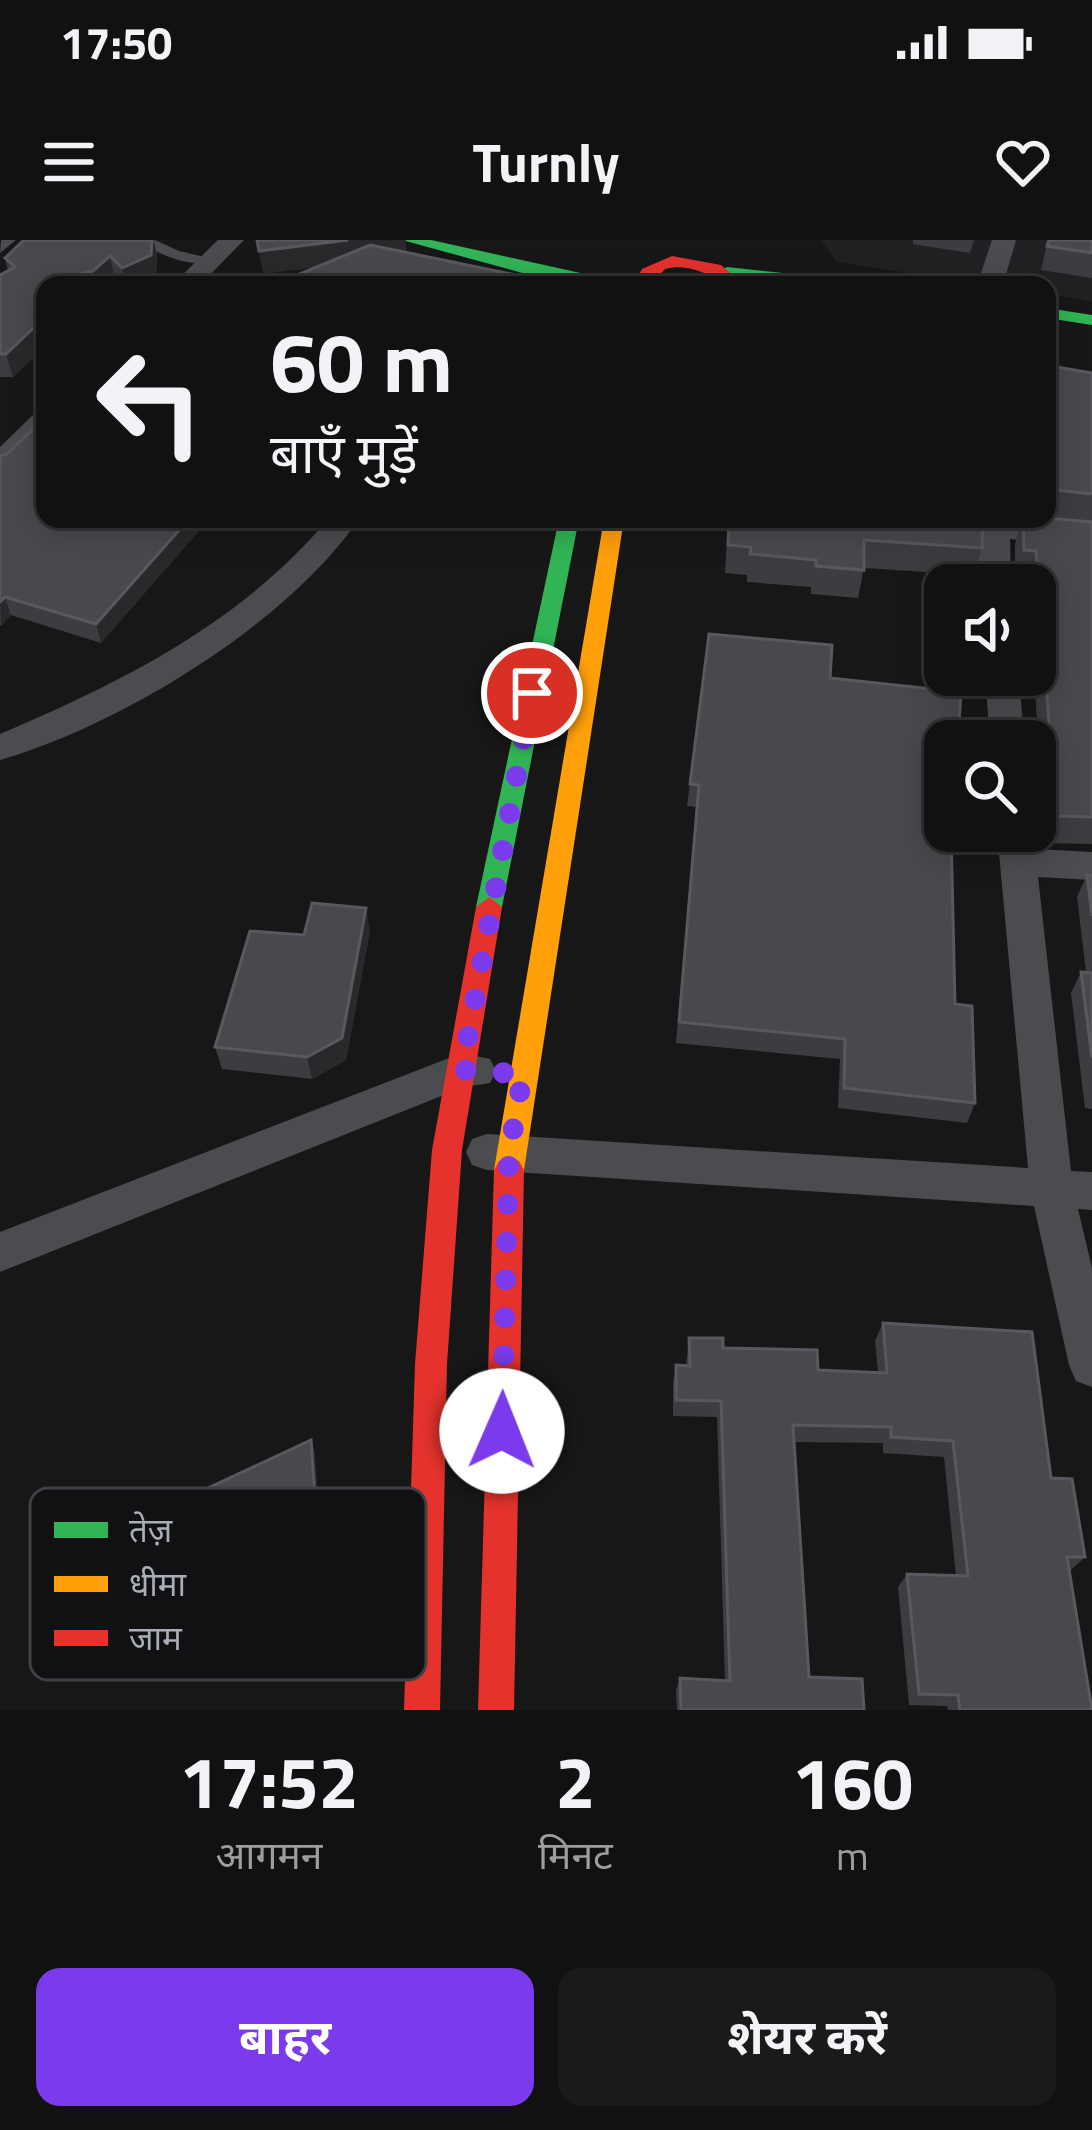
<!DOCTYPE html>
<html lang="hi">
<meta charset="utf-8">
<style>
body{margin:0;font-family:"Titillium Web","Noto Sans Devanagari",sans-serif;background:#1a1a1a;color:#f1f3f6;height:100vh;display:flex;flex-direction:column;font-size:45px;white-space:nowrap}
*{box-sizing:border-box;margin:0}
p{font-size:39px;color:#9c9d9f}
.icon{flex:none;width:66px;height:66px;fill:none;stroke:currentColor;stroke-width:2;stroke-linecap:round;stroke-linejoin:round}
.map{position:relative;height:1470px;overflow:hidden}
.side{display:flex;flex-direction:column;background:#111;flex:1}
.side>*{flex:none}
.banner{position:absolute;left:36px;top:36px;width:1020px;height:252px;border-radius:24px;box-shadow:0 6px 30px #0003,0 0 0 3px #303131;background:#111;color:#f1f3f6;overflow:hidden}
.controls{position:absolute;left:924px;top:324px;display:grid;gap:24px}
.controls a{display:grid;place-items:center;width:132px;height:132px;border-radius:24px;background:#111;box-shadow:0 6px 30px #0003,0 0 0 3px #303131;font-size:60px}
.pin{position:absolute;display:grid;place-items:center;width:102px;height:102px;color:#fff;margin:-51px;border:6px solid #fff;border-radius:50%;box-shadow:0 3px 12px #0007}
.me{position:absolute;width:132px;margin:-66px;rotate:1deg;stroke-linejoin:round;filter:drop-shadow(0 0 9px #0008)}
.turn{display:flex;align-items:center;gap:42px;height:252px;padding:0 36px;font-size:54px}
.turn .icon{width:156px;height:156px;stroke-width:2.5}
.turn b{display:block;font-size:84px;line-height:102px}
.eta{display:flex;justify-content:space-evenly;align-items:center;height:204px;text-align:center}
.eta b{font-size:72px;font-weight:700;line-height:84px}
.action{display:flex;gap:24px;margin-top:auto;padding:24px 36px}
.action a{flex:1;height:138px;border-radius:24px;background:#7c3aed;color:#fff;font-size:48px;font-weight:700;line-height:138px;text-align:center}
.action a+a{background:#1a1a1a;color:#f1f3f6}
.status{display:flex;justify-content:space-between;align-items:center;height:84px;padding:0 60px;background:#111;direction:ltr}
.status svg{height:33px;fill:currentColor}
header{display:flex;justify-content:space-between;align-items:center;height:156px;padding:0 36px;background:#111;font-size:54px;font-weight:700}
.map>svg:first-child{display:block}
.built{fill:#212124}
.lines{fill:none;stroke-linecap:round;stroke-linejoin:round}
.lane{fill:#4b4c50;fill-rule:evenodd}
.street{fill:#4b4c50;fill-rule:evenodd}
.fast{fill:#30b455;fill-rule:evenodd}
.slow{fill:#ff9f0a;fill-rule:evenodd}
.jam{fill:#e5322d;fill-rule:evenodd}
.wall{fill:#3c3d40}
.shaded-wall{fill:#28292a}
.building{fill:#48494d;stroke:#57595e;stroke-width:3}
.route{stroke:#7c3aed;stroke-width:21;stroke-dasharray:0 37.8}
.key{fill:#111113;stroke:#3e4045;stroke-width:3}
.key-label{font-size:33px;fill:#a8adb8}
</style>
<div class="status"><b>17:50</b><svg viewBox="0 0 49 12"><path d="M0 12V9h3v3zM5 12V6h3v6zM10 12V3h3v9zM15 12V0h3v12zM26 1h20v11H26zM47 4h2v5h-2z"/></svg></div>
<header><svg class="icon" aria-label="menu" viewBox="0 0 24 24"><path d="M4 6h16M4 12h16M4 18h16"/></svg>Turnly<svg class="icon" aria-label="heart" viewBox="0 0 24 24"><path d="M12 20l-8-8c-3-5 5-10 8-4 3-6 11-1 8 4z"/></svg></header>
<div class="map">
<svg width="1092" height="1470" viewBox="0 0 1092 1470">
<rect width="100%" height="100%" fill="#171717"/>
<path class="built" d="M 821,0 L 1092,0 L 1092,61 L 1047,54 L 1047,45 L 988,45 L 837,22 Z"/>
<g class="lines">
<path class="lane" d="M 16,0 L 0,13 L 1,0 Z
M 137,0 L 155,0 L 179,11 L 218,20 C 194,30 158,15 137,0 Z"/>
<path class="street" d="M 218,0 L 244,0 L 200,45 L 172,45 Z
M 992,0 L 1016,0 L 1003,45 L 977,45 Z
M 45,171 L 45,195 L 10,229 L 0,232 L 0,207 L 35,173 Z
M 328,279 L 359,279 C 287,384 121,485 0,520 L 0,494 C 122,442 241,383 328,279 Z
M 1019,279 L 1092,286 L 1092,306 L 1010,299 L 1011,345 L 979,345 C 978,323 974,305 986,285 Z
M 985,435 L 1019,435 L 1024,501 L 990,501 Z
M 997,591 L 1033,591 L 1035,609 L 1092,612 L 1092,640 L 1038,637 L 1071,931 L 1092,932 L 1092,970 L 1078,969 L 1092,1028 L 1092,1147 L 1076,1141 L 1069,1125 L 1034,966 L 487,930 L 472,925 L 466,912 L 472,899 L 487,894 L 1028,928 Z
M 462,813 L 490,819 L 496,831 L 490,843 L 464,847 L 0,1032 L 0,992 Z"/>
<path class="fast" d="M 402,0 L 431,0 L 635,45 L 590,45 L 537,37 Z
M 727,27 L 847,40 L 856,45 L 798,45 L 721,36 L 718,32 Z
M 1047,68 L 1092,75 L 1092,85 L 1047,78 Z
M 559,279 L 579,279 L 502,667 L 489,677 L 476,667 Z"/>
<path class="slow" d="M 604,279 L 624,279 L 524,930 L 519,939 L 509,943 L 499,939 L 494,930 Z"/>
<path class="jam" d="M 672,16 L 721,25 L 745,45 C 715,45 698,21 665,29 L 651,45 L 633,45 L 642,29 Z
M 489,657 L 502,667 L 462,910 L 447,1124 L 440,1470 L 404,1470 L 415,1124 L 432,910 L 476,667 Z
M 509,917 L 519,921 L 524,930 L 514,1470 L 478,1470 L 494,930 L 499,921 Z"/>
</g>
<path class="wall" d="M 24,0 L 154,0 L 157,17 L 156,38 L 141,45 L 121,45 L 115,39 L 45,45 L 45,107 L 13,137 L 0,137 L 0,35 L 8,31 L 5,18 Z
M 913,0 L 974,0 L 970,13 L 913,4 Z
M 1048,0 L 1092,0 L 1092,38 L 1041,30 Z
M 1047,118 L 1051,126 L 1092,133 L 1092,604 L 1045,603 L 1034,435 L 1035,345 L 1028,345 L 1028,339 L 1015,338 L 1015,304 L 1022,279 L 1047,279 Z
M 7,214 L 45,279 L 216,279 L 210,286 L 204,285 L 101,403 L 11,375 L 0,386 L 0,216 Z
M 728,279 L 994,279 L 985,281 L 982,286 L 982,308 L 974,335 L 864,328 L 858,358 L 811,354 L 811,347 L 747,342 L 747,335 L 725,333 Z
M 709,394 L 830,438 L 945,501 L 955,764 L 975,863 L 967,883 L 838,868 L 840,819 L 676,803 L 696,567 L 687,566 Z
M 1087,635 L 1092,636 L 1092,869 L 1085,868 L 1071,753 L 1081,732 L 1086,732 L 1077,657 Z
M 370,691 L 346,820 L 312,839 L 222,829 L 215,807 L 304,695 Z
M 883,1083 L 1051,1238 L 1085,1317 L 1070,1331 L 1092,1470 L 948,1470 L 947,1466 L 909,1465 L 898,1347 L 907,1334 L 956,1336 L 944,1217 L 883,1213 L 883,1203 L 794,1202 L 809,1437 L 864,1470 L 677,1470 L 676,1450 L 680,1438 L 725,1441 L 717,1177 L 673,1176 L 673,1143 L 676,1125 L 686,1126 L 689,1098 L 818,1130 L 878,1132 L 875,1101 Z"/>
<path class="shaded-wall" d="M 152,0 L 154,0 L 157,17 L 156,38 L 141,45 L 126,45 L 122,28 Z
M 348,0 L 406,0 L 407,16 L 263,34 L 259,11 Z
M 110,16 L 115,39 L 109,45 L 77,45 L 82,33 Z
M 45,77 L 45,107 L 13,137 L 6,114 Z
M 189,279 L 203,279 L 204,285 L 101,403 L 96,384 Z
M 5,357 L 11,375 L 1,386 L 0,362 Z
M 366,668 L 370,691 L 346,820 L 312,839 L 307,817 Z
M 311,1200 L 315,1212 L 319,1268 L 203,1326 L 197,1316 Z"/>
<path class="building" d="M 24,0 L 152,0 L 151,15 L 122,28 L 110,16 L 93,31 L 82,33 L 77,45 L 45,45 L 45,77 L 6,114 L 0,114 L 0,35 L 15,27 L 5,18 Z
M 257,0 L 348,0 L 259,11 Z
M 1049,0 L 1092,0 L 1092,13 L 1047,6 Z
M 370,5 L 531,38 L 526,45 L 273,45 Z
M 1047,118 L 1052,119 L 1051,126 L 1092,133 L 1092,254 L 1047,249 Z
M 34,188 L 45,191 L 45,279 L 189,279 L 96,384 L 5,357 L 0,362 L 0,216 L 7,214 Z
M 1047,278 L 1092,282 L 1092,577 L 1056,576 L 1036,311 L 1024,310 L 1023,279 Z
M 729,279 L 983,279 L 982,308 L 864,300 L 864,330 L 816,326 L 816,320 L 750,314 L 751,307 L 728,305 Z
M 709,394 L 832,405 L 830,438 L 961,452 L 958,501 L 945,501 L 945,591 L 951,591 L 955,764 L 972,766 L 975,863 L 844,848 L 845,799 L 679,782 L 699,545 L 690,544 Z
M 1087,635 L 1092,636 L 1092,676 Z
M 312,663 L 366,668 L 342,798 L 307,817 L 215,807 L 250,691 L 304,695 Z
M 1081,732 L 1092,733 L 1092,818 Z
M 883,1083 L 1032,1092 L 1051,1238 L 1072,1239 L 1085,1317 L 1067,1317 L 1092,1470 L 960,1470 L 958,1455 L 919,1454 L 907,1334 L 968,1336 L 953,1201 L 891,1197 L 891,1187 L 793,1185 L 809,1437 L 862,1439 L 864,1470 L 681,1470 L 680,1438 L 730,1441 L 721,1161 L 676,1160 L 676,1125 L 690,1126 L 689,1098 L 723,1098 L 723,1108 L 817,1110 L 818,1130 L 887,1133 Z
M 311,1200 L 315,1257 L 197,1316 L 178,1262 Z"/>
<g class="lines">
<path class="route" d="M 502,1191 L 509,913 L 523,834 L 462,830 L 532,453"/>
</g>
<rect x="30" y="1248" width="396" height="192" rx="18" class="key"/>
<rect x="54" y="1282" width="54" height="16" fill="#30b455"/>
<rect x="54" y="1336" width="54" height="16" fill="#ff9f0a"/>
<rect x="54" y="1390" width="54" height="16" fill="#e5322d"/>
<g class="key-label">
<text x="129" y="1302">तेज़</text>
<text x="129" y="1356">धीमा</text>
<text x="129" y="1410">जाम</text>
</g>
</svg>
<div class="controls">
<a><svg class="icon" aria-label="sound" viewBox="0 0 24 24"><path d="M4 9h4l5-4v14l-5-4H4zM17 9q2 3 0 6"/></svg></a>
<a><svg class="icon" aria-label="search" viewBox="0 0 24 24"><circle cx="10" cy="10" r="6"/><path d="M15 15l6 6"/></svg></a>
</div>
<div class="pin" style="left:532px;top:453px;background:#d93025"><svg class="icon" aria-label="arrive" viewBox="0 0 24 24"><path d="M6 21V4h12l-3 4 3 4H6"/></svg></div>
<svg class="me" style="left:502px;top:1191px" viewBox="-20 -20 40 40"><circle r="19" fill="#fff"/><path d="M0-13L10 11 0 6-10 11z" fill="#7c3aed"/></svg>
<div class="banner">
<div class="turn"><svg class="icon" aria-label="left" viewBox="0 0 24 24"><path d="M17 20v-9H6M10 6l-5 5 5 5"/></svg><div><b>60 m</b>बाएँ मुड़ें</div></div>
</div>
</div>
<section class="side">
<div class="eta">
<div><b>17:52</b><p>आगमन</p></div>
<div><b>2</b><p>मिनट</p></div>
<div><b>160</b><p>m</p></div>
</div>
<div class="action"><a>बाहर</a><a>शेयर करें</a></div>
</section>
